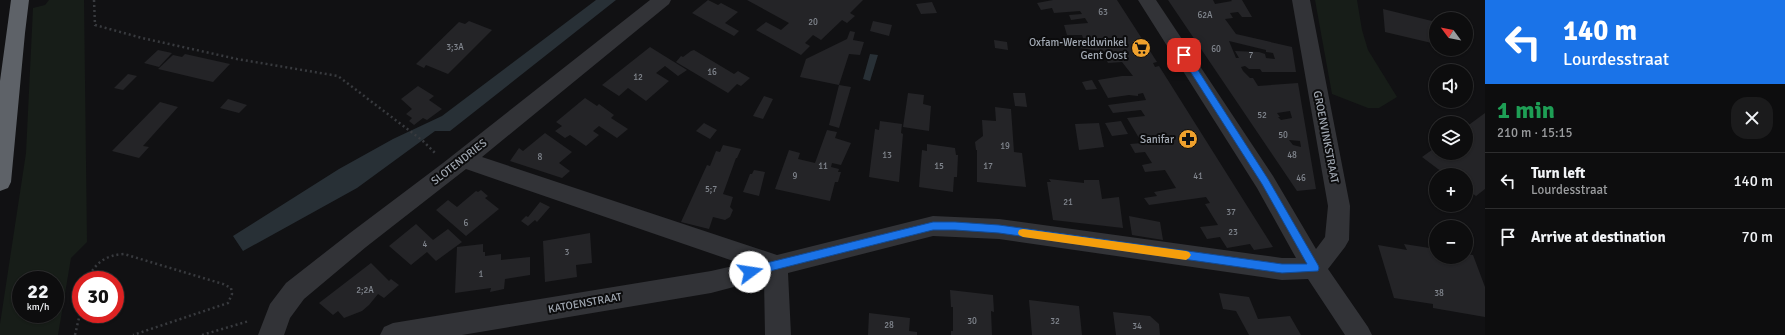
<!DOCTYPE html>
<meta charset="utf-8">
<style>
body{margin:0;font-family:Signika,sans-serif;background:#1b1b1c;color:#f1f3f6;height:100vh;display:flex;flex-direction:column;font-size:15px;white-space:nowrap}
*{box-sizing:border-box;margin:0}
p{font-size:13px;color:#9a9c9e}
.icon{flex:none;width:22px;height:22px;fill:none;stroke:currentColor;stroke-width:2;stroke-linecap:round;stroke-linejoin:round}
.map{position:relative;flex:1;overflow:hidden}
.sheet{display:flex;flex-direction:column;background:#0d0d0e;width:300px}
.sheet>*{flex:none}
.top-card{background:#1a73e8;color:#fff;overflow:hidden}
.needle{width:26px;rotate:302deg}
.controls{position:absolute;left:1429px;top:12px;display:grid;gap:8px}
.controls a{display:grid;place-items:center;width:44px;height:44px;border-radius:50%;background:#0d0d0e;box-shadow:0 1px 3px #0004,0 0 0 1px #2d2d2e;font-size:20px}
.speed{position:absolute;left:12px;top:271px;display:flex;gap:8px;font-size:20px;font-weight:700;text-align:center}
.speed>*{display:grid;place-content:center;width:52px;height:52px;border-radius:50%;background:#0d0d0e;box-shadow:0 1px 3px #0004,0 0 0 1px #2d2d2e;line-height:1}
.speed small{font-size:10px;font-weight:400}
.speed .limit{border:6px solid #d22;background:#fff;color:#111}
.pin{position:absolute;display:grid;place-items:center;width:34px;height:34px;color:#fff;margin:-17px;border-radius:8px;box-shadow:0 2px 6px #0006}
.me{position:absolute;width:44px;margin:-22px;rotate:76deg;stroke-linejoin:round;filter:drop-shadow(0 0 3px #0008)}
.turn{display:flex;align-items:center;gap:14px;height:84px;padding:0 12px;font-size:18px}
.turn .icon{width:52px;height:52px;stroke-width:2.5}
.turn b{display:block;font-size:28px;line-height:34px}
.round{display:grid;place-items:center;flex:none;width:42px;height:42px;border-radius:16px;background:#1b1b1c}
.head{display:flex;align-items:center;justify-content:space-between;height:68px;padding:0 12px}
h1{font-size:24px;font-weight:800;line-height:30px;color:#1e9e55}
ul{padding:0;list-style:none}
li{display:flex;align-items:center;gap:12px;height:56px;padding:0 12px;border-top:1px solid #2d2d2e}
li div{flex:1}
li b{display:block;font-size:15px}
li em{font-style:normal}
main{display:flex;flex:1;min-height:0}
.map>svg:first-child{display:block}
.green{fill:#171d18;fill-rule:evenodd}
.water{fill:#283036}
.building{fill:#242427;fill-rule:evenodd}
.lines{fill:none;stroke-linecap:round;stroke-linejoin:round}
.path{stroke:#383a3e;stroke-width:2.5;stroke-dasharray:2 3;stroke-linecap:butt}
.minor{fill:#323337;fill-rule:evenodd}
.highway{fill:#5e6268;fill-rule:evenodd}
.route{fill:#1a73e8;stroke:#114b97}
.slow{fill:#f59e0b}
.labels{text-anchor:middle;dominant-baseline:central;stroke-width:4;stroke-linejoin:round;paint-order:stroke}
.number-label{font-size:9px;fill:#82878f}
.poi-label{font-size:11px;fill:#a2a9b3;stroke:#0c0c0d;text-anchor:end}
.street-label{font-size:11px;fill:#a2a9b3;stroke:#0c0c0d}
</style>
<main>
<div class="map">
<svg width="1485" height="335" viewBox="0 0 1485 335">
<rect width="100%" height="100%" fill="#111113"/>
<path class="green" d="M 49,0 L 84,0 L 87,242 L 71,258 L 58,335 L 0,335 L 0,324 L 26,153 L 33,8 L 45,5 ZM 21,280 L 55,280 L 55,314 L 21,314 Z
M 1315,0 L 1357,0 L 1362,30 L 1368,50 L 1397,97 L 1379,108 L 1368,108 L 1332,94 Z"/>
<path class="water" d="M 596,0 L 616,0 L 450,131 L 435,131 L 357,188 L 243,251 L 233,236 L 339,169 L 393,139 L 442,116 Z
M 870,54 L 878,55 L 870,81 L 863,79 Z"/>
<path class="building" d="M 708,0 L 718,5 L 721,3 L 738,12 L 725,23 L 739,31 L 734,36 L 692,13 Z
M 747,0 L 863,0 L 850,13 L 855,16 L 847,23 L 842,20 L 821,40 L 813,35 L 805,43 L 810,46 L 801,55 L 756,30 L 766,22 L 781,30 L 789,23 Z
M 1053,0 L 1117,0 L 1157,62 L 1153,63 L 1155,67 L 1159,66 L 1273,247 L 1254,250 L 1250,244 L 1227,248 L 1220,237 L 1207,239 L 1200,227 L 1218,225 L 1205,204 L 1210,203 L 1206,197 L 1149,205 L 1144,198 L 1157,196 L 1154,192 L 1176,188 L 1165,170 L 1145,172 L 1142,165 L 1152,163 L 1145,152 L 1135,153 L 1130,144 L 1142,143 L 1127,118 L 1145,116 L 1141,110 L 1113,113 L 1108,105 L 1146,100 L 1143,93 L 1138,94 L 1138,96 L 1129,95 L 1108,98 L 1098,80 L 1122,76 L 1133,76 L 1122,62 L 1108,63 L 1102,51 L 1062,46 L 1061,41 L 1085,44 L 1082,35 L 1067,35 L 1064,25 L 1088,23 L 1085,18 L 1071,20 L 1069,15 L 1082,14 L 1080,11 L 1054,13 L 1052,8 L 1041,10 L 1037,3 Z
M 1168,0 L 1213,0 L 1215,4 L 1232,1 L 1231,0 L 1242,0 L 1252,17 L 1242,17 L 1238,12 L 1230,13 L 1233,18 L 1225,19 L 1236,34 L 1292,47 L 1296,72 L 1262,72 L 1260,69 L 1249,69 L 1245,66 L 1241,67 L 1243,71 L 1250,78 L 1253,78 L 1258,86 L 1298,83 L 1316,189 L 1297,191 ZM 1229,41 L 1266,50 L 1266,52 L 1273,53 L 1275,59 L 1266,58 L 1265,54 L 1259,52 L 1235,51 L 1239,58 L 1236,58 ZM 1290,111 L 1292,118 L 1281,120 L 1278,117 L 1280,117 L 1277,113 ZM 1289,140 L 1300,141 L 1301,147 L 1293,145 Z
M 932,2 L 937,13 L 921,14 L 916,4 Z
M 1383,9 L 1436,22 L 1436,44 L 1385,32 Z
M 469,21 L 492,30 L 448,74 L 426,65 L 424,68 L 416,64 L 459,22 L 465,24 Z
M 873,21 L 892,25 L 889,36 L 870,31 Z
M 850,31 L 855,32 L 853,40 L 864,42 L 860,55 L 849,54 L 839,85 L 851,87 L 839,128 L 829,125 L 839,85 L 800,77 L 806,59 L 847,39 Z
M 994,40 L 1007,42 L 1008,50 L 995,48 Z
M 650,47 L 687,70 L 678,76 L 665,66 L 656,73 L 669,81 L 646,101 L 628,88 L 619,96 L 602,85 Z
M 158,50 L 172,53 L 159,67 L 144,63 Z
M 694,50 L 734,74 L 738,71 L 750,78 L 741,86 L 737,84 L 728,93 L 676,62 L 681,56 L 683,57 L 691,51 Z
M 185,54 L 230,64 L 213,82 L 158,69 L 173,55 L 182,57 Z
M 128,74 L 137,76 L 123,90 L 114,88 Z
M 1092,80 L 1097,89 L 1086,90 L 1082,82 Z
M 418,86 L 434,96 L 429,100 L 442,109 L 427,120 L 423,118 L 414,125 L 409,121 L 412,118 L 406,114 L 412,109 L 401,99 Z
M 908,93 L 924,95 L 923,104 L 931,106 L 929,131 L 903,127 Z
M 1013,93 L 1025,93 L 1027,107 L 1015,106 Z
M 764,96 L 773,99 L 763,119 L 753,116 Z
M 585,98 L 597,106 L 599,104 L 614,115 L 611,118 L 628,129 L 617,138 L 599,126 L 593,131 L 599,135 L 586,146 L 570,135 L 565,138 L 555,131 L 562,126 L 556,122 Z
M 228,99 L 247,105 L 239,113 L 220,108 Z
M 160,102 L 178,107 L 143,146 L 149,147 L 139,158 L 112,151 Z
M 995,107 L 1011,109 L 1014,152 L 1022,153 L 1026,187 L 977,182 L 977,150 L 976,150 L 975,142 L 983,136 L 982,120 L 996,121 Z
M 1485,113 L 1485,189 L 1476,196 L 1466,189 L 1466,175 L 1446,175 L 1422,157 L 1436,147 L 1436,153 L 1466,153 L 1466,127 Z
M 880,121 L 902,124 L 901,133 L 903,134 L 899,182 L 869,177 L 875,129 L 879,130 Z
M 1121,121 L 1128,134 L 1112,136 L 1105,123 Z
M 704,123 L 717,130 L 710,139 L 696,131 Z
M 1099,123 L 1104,147 L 1079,150 L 1075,124 Z
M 827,130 L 837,132 L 835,138 L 851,143 L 841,165 L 832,163 L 831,167 L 839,169 L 838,172 L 841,172 L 838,182 L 835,182 L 830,201 L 775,189 L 789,150 L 800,153 L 798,159 L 815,163 Z
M 545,133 L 572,152 L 559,163 L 570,171 L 562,178 L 510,161 L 519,148 L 523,151 Z
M 927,144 L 955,148 L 956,155 L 958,155 L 957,177 L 954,177 L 953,192 L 919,187 L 922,150 L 927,151 Z
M 723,145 L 741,149 L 737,158 L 736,158 L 723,194 L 733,197 L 730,207 L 733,210 L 730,217 L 725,220 L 713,217 L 709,229 L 681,222 L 707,165 L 710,166 L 716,151 L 720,152 Z
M 754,170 L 765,172 L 759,196 L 743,192 L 750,174 L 752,174 Z
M 1049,179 L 1084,183 L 1084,180 L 1099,180 L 1102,199 L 1119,197 L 1123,228 L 1053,220 L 1047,182 L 1051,182 Z
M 481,190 L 488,196 L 485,198 L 499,209 L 466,236 L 436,210 L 448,200 L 457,207 L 476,191 L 478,192 Z
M 540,202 L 550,207 L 537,222 L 535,220 L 528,226 L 521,221 L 526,216 L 528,217 Z
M 1129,216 L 1160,222 L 1163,240 L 1132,235 Z
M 416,224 L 433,240 L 448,229 L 462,242 L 436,261 L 427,252 L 411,265 L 389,246 Z
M 590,233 L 592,263 L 576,265 L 577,277 L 545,282 L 543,241 Z
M 483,244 L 483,252 L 485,252 L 485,256 L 501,254 L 501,260 L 530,257 L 530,275 L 505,279 L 504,289 L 490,292 L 491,288 L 455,293 L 457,247 Z
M 1404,244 L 1436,249 L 1436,257 L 1466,257 L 1466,254 L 1473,255 L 1485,287 L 1485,317 L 1433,308 L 1433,304 L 1394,298 L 1378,245 L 1407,250 Z
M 371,263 L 389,281 L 391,279 L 399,285 L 384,298 L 378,294 L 369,305 L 362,311 L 344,318 L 338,311 L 333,315 L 319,303 Z
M 950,290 L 993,295 L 994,312 L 991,311 L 992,335 L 951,335 L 951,331 L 953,331 L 953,307 L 951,307 Z
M 1219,293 L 1249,297 L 1258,319 L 1290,316 L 1301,335 L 1249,335 L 1236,311 L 1223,309 Z
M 1029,300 L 1079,306 L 1082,335 L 1032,335 Z
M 1113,312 L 1150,316 L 1159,324 L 1160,335 L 1116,335 Z
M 869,313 L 910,318 L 909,331 L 917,332 L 917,335 L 868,335 Z"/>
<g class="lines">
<path class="path" d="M 94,0 L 95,25 L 142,38 L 237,59 L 338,76 L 423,141 L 435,153
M 88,280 C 94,263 106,255 124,254 L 223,284 L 231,288 L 232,294 L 228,303 L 133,335
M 75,335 L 81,309
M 202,335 L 249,321"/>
<path class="minor" d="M 650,0 L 671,0 L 669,4 L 482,157 L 777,255 L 933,216 L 999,219 L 1282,258 L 1296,258 L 1257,188 L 1138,0 L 1156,0 L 1273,176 L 1316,249 L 1325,237 L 1328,206 L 1292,0 L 1310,0 L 1350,206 L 1349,240 L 1345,247 L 1328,269 L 1368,327 L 1372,335 L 1345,335 L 1308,279 L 1282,280 L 999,239 L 933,236 L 788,273 L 791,335 L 765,335 L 764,279 L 711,293 L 462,335 L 380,335 L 384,327 L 393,323 L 711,271 L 742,264 L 466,169 L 366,247 L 304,299 L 290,318 L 284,335 L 258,335 L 270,304 L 286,283 L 350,233 L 443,163 Z"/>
<path class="highway" d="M 11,0 L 29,0 L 25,33 L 11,182 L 8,188 L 0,191 L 0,81 Z"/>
</g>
<path class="route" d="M 1184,52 L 1187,53 L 1268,179 L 1318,265 L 1319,268 L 1318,271 L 1282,273 L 999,233 L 955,230 L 933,230 L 750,276 L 746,275 L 745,272 L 746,269 L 750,267 L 933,222 L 955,222 L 999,225 L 1282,264 L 1307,264 L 1262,184 L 1181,57 L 1181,53 Z"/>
<path class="slow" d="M 1023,229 L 1186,251 L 1189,252 L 1191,255 L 1189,258 L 1186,260 L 1023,237 L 1019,235 L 1018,233 L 1019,230 Z"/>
<defs>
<g id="supermarket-disc" transform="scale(1)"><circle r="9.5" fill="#efa12d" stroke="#0c0c0d"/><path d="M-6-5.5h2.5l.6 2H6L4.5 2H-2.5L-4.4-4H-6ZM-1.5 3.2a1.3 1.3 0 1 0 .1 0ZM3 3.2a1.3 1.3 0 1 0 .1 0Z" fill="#111"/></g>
<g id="pharmacy-disc" transform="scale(1)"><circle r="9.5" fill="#efa12d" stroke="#0c0c0d"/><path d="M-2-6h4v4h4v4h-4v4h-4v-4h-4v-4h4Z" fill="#111"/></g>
</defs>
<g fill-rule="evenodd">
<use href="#supermarket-disc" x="1141" y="48"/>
<use href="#pharmacy-disc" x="1188" y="139"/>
</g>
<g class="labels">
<g class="number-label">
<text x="1103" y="12">63</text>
<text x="1205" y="15">62A</text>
<text x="813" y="22">20</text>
<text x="455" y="47">3;3A</text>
<text x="1216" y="49">60</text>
<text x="1251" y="55">7</text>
<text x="712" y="72">16</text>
<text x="638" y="77">12</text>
<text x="1262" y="115">52</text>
<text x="1283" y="135">50</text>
<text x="1005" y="146">19</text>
<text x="887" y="155">13</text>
<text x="1292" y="155">48</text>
<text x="540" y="157">8</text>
<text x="823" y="166">11</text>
<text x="939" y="166">15</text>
<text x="988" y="166">17</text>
<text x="795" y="176">9</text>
<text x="1198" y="176">41</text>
<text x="1301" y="178">46</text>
<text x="711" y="189">5;7</text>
<text x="1068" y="202">21</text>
<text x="1231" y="212">37</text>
<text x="466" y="223">6</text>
<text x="1233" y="232">23</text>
<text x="425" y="244">4</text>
<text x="567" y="252">3</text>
<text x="481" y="274">1</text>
<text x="365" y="290">2;2A</text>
<text x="1439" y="293">38</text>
<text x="972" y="321">30</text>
<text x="1055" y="321">32</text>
<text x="889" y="325">28</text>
<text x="1137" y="326">34</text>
</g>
<g class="poi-label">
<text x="1127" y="42">Oxfam-Wereldwinkel<tspan x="1127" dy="13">Gent Oost</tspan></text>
<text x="1174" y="139">Sanifar</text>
</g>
<g class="street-label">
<text transform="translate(1326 137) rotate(79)">GROENVINKSTRAAT</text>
<text transform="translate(459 162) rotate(-38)">SLOTENDRIES</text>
<text transform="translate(585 303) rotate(-10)">KATOENSTRAAT</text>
</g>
</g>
</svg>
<div class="controls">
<a><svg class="needle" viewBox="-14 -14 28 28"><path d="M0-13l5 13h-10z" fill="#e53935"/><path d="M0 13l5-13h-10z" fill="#9a9c9e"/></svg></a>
<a><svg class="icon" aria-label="sound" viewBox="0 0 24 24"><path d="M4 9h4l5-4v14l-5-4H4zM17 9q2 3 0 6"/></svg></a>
<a><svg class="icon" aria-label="layers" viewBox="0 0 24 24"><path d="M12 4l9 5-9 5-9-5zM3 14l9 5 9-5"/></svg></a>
<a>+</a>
<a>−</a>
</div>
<div class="speed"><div>22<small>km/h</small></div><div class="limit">30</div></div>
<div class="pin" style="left:1184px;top:55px;background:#d93025"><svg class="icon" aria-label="arrive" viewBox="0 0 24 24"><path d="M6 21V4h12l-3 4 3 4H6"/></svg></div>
<svg class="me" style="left:750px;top:272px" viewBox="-20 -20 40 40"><circle r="19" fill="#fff"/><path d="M0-13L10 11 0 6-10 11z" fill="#1a73e8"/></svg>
</div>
<section class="sheet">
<div class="top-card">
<div class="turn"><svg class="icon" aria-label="left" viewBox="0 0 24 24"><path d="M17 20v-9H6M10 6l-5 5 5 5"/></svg><div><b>140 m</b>Lourdesstraat</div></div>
</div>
<div class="head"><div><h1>1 min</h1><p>210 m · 15:15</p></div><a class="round"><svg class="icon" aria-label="close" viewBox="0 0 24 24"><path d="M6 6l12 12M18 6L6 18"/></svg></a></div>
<ul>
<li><svg class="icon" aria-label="left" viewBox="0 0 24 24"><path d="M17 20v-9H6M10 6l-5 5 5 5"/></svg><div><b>Turn left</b><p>Lourdesstraat</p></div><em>140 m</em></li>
<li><svg class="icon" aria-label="arrive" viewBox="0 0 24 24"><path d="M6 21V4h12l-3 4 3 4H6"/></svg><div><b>Arrive at destination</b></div><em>70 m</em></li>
</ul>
</section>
</main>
